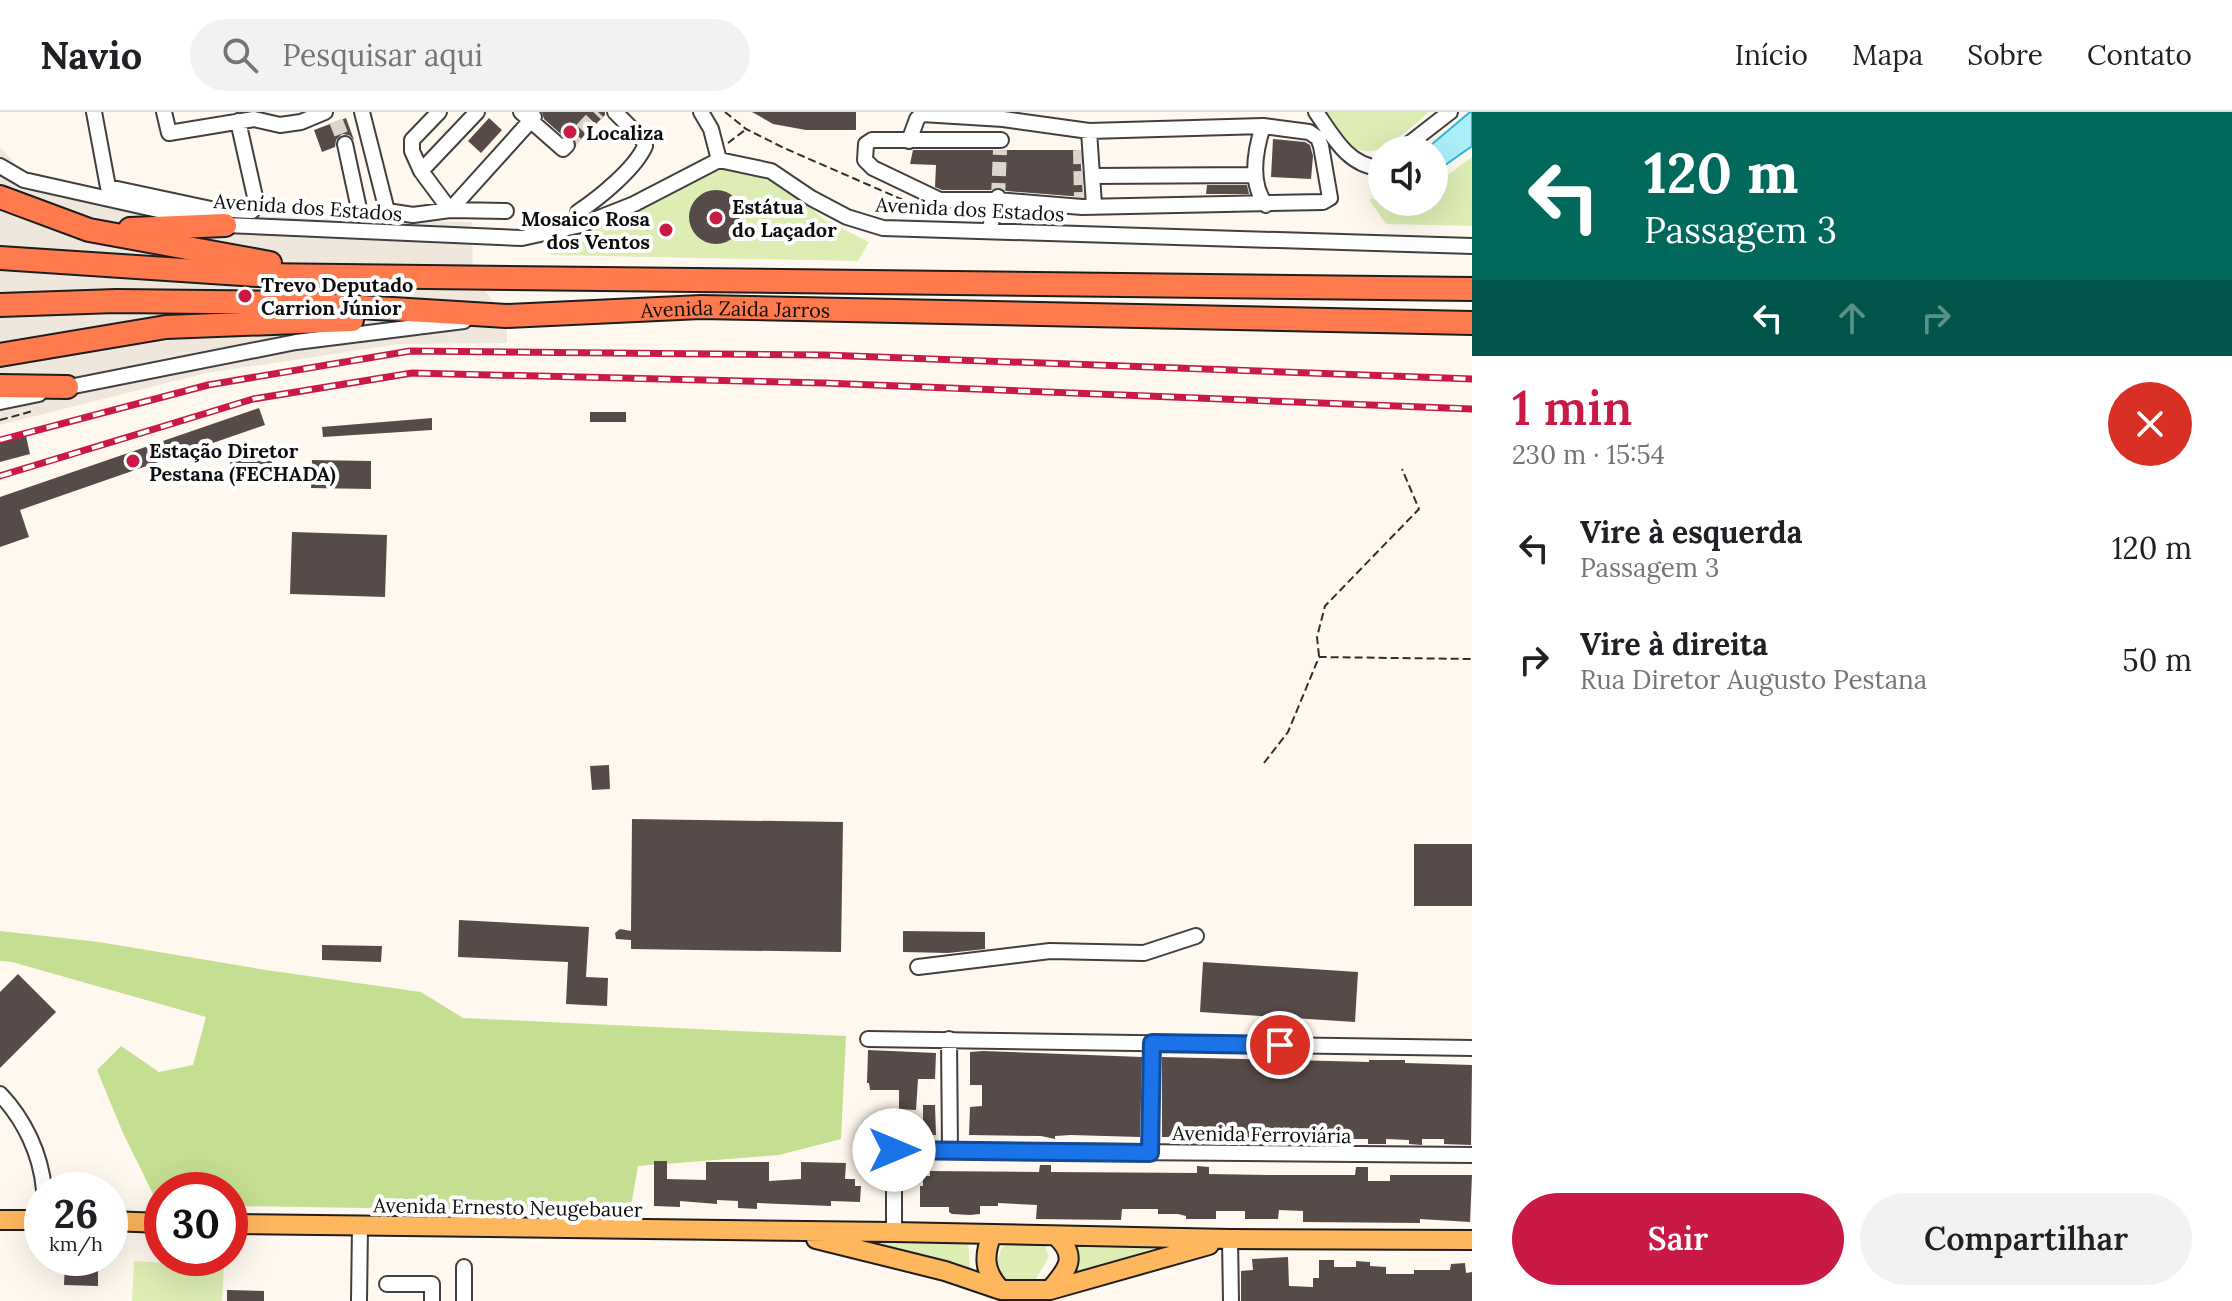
<!DOCTYPE html>
<html lang="pt">
<meta charset="utf-8">
<style>
body{margin:0;font-family:Lora,serif;background:#f2f2f2;color:#202124;height:100vh;display:flex;flex-direction:column;font-size:30px;white-space:nowrap}
*{box-sizing:border-box;margin:0}
p{font-size:26px;color:#757577}
.icon{flex:none;width:44px;height:44px;fill:none;stroke:currentColor;stroke-width:2;stroke-linecap:round;stroke-linejoin:round}
.map{position:relative;flex:1;overflow:hidden}
.sheet{display:flex;flex-direction:column;background:#fff;width:760px}
.sheet>*{flex:none}
.guide{background:#00695c;color:#fff;overflow:hidden}
.tools{position:absolute;left:1368px;top:24px;display:grid;gap:16px}
.tools a{display:grid;place-items:center;width:80px;height:80px;border-radius:50%;background:#fff;box-shadow:0 8px 32px #0002;font-size:40px}
.speed{position:absolute;left:24px;top:1060px;display:flex;gap:16px;font-size:40px;font-weight:700;text-align:center}
.speed>*{display:grid;place-content:center;width:104px;height:104px;border-radius:50%;background:#fff;box-shadow:0 8px 32px #0002;line-height:1}
.speed small{font-size:20px;font-weight:400}
.speed .limit{border:12px solid #d22;background:#fff;color:#111}
.pin{position:absolute;display:grid;place-items:center;width:68px;height:68px;color:#fff;margin:-34px;border:4px solid #fff;border-radius:50%;box-shadow:0 2px 8px #0007}
.me{position:absolute;width:88px;margin:-44px;rotate:90deg;stroke-linejoin:round;filter:drop-shadow(0 0 6px #0008)}
.turn{display:flex;align-items:center;gap:28px;height:168px;padding:0 40px;font-size:36px}
.turn .icon{width:104px;height:104px;stroke-width:2.5}
.turn b{display:block;font-size:56px;line-height:68px}
.lanes{display:flex;align-items:center;height:76px;padding:0 40px;background:#0003;justify-content:center;gap:40px;direction:ltr}
.lanes .off{opacity:.35}
.round{display:grid;place-items:center;flex:none;width:84px;height:84px;border-radius:42px;background:#f2f2f2}
.overview{display:flex;align-items:center;justify-content:space-between;height:136px;padding:0 40px}
h1{font-size:48px;font-weight:600;line-height:60px;color:#c91945}
.primary-button{display:flex;gap:16px;margin-top:auto;padding:16px 40px}
.primary-button a{flex:1;height:92px;border-radius:48px;background:#c91945;color:#fff;font-size:32px;font-weight:600;line-height:92px;text-align:center}
.primary-button a+a{background:#f2f2f2;color:#202124}
ul{padding:0;list-style:none}
li{display:flex;align-items:center;gap:24px;height:112px;padding:0 40px}
li div{flex:1}
li b{display:block;font-size:30px}
li em{font-style:normal}
header{display:flex;align-items:center;gap:48px;box-sizing:border-box;height:112px;padding:0 40px;background:#fff;border-bottom:2px solid #e0e0e0}
header strong{font-size:38px}
nav{display:flex;gap:44px;margin-inline-start:auto;font-size:28px}
.search{width:560px;height:72px;background:#f2f2f2;display:flex;align-items:center;gap:20px;box-sizing:border-box;padding:0 28px;border-radius:44px;color:#757577;font-size:30px}
main{display:flex;flex:1;min-height:0}
.map>svg:first-child{display:block}
.green{fill:#ddedb4}
.forest{fill:#c4df92}
.plaza{fill:#f0e7dc}
.water{fill:#adeefb;stroke:#2eb7d9;stroke-width:2}
.building{fill:#574b49}
.lines{fill:none;stroke-linecap:round;stroke-linejoin:round}
.minor-tunnel{stroke:#dbd5cc;stroke-width:14;stroke-dasharray:14 7;stroke-linecap:butt}
.minor-casing{stroke:#404040;stroke-width:18}
.major-casing{stroke:#1e1e1e;stroke-width:22}
.highway-casing{stroke:#1e1e1e;stroke-width:26}
.path{stroke:#2f2f2f;stroke-width:2;stroke-dasharray:8 4;stroke-linecap:butt}
.minor{stroke:#fff;stroke-width:14}
.major{stroke:#ffb75e;stroke-width:18}
.highway{stroke:#ff7a4c;stroke-width:22}
.rail-casing{stroke:#c91945;stroke-width:7}
.rail{stroke:#fff;stroke-width:4;stroke-dasharray:12;stroke-linecap:butt}
.route-casing{stroke:#114b97;stroke-width:20}
.route{stroke:#1a73e8;stroke-width:14}
.poi-dot{fill:#c91945;stroke:#fff;stroke-width:3}
.labels{text-anchor:middle;dominant-baseline:central;stroke-width:8;stroke-linejoin:round;paint-order:stroke}
.poi-label{font-size:20px;font-weight:bold;fill:#0d0d0d;stroke:#fff;text-anchor:start}
.street-label{font-size:20px;fill:#0d0d0d;stroke:#fff}
</style>
<header>
<strong>Navio</strong>
<div class="search"><svg class="icon" aria-label="search" viewBox="0 0 24 24"><circle cx="10" cy="10" r="6"/><path d="M15 15l6 6"/></svg>Pesquisar aqui</div>
<nav><a>Início</a><a>Mapa</a><a>Sobre</a><a>Contato</a></nav>
</header>
<main>
<div class="map">
<svg width="1472" height="1189" viewBox="0 0 1472 1189">
<rect width="100%" height="100%" fill="#fff8ee"/>
<path class="green" d="M 1327,0 L 1429,0 C 1411,14 1378,52 1354,35 C 1343,26 1335,11 1327,0 Z
M 1472,45 L 1472,114 L 1386,112 L 1370,89 L 1370,86 L 1382,90 L 1434,90 L 1434,73 Z
M 730,53 L 780,69 L 825,108 L 869,130 L 858,149 L 551,143 L 551,127 L 590,120 Z
M 1012,1127 L 1043,1129 L 1049,1145 L 1031,1175 L 1007,1173 L 995,1158 L 1001,1137 Z
M 968,1128 L 970,1156 L 872,1129 Z
M 1073,1128 L 1162,1133 L 1067,1166 Z
M 134,1149 L 224,1154 L 222,1189 L 132,1189 Z"/>
<path class="forest" d="M 0,819 L 99,830 L 266,858 L 421,880 L 463,906 L 846,924 L 841,1027 L 779,1043 L 638,1054 L 630,1100 L 230,1094 L 230,1078 L 162,1078 L 162,1092 L 158,1092 L 123,1021 L 97,958 L 121,934 L 159,960 L 193,953 L 206,905 L 12,850 L 0,849 Z"/>
<path class="plaza" d="M 0,35 L 20,57 L 59,73 L 212,103 L 472,110 L 473,165 L 506,204 L 507,231 L 399,232 L 207,261 L 0,313 Z"/>
<path class="water" d="M 1470,0 L 1472,0 L 1472,34 L 1434,61 L 1434,38 L 1425,38 Z"/>
<path class="building" d="M 542,0 L 605,0 L 605,3 L 577,31 L 573,25 L 563,24 L 544,7 Z
M 752,0 L 856,0 L 856,18 L 806,18 L 773,12 Z
M 346,6 L 354,28 L 349,23 L 342,22 L 336,28 L 335,35 L 322,40 L 314,18 Z
M 489,6 L 502,18 L 481,41 L 468,29 Z
M 1273,27 L 1305,30 L 1310,33 L 1313,44 L 1311,67 L 1271,65 Z
M 913,38 L 1080,38 L 1083,85 L 1006,79 L 1000,75 L 991,78 L 942,78 L 935,75 L 936,53 L 910,52 Z
M 1207,73 L 1247,73 L 1249,82 L 1206,82 Z
M689 105a27 27 0 1 1 54 0a27 27 0 1 1-54 0Z
M 259,296 L 265,313 L 20,398 L 29,425 L 0,435 L 0,385 Z
M 590,300 L 626,300 L 626,310 L 590,310 Z
M 432,306 L 432,318 L 323,325 L 322,315 Z
M 26,324 L 30,342 L 0,350 L 0,331 Z
M 272,345 L 272,365 L 231,366 L 230,346 Z
M 312,348 L 371,349 L 371,377 L 311,376 Z
M 292,420 L 387,423 L 385,485 L 290,482 Z
M 609,653 L 610,677 L 592,678 L 590,654 Z
M 632,707 L 843,710 L 841,840 L 631,837 L 631,828 L 616,827 L 615,821 L 620,817 L 631,819 Z
M 1414,732 L 1472,732 L 1472,794 L 1414,794 Z
M 459,808 L 589,815 L 586,865 L 608,866 L 607,894 L 566,892 L 568,850 L 458,845 Z
M 903,819 L 985,820 L 985,837 L 948,841 L 903,840 Z
M 322,833 L 382,834 L 381,850 L 322,848 Z
M 1203,850 L 1358,860 L 1355,910 L 1200,900 Z
M 18,862 L 56,900 L 0,956 L 0,880 Z
M 868,938 L 936,941 L 935,967 L 918,967 L 916,998 L 899,997 L 899,978 L 870,978 L 869,971 L 867,971 Z
M 983,939 L 1142,945 L 1140,1025 L 1071,1023 L 1055,1024 L 1055,1027 L 1041,1024 L 969,1023 L 970,995 L 982,994 L 982,973 L 970,973 L 970,940 Z
M 1162,945 L 1369,950 L 1369,948 L 1405,948 L 1405,951 L 1472,953 L 1471,1033 L 1444,1032 L 1444,1027 L 1422,1027 L 1422,1033 L 1409,1032 L 1409,1028 L 1386,1027 L 1386,1032 L 1368,1032 L 1368,1027 L 1333,1027 L 1333,1032 L 1321,1032 L 1321,1027 L 1304,1026 L 1264,1026 L 1260,1031 L 1242,1031 L 1242,1028 L 1181,1030 L 1181,1025 L 1162,1025 Z
M 923,993 L 935,993 L 936,1023 L 923,1023 Z
M 654,1049 L 667,1049 L 667,1067 L 706,1068 L 706,1050 L 769,1050 L 769,1069 L 801,1067 L 801,1050 L 846,1051 L 845,1067 L 855,1067 L 855,1074 L 861,1074 L 860,1090 L 831,1089 L 831,1094 L 757,1091 L 757,1097 L 738,1096 L 738,1089 L 717,1088 L 717,1092 L 680,1089 L 680,1095 L 654,1094 Z
M 1040,1053 L 1051,1053 L 1051,1060 L 1197,1061 L 1197,1054 L 1209,1055 L 1209,1062 L 1267,1063 L 1355,1063 L 1356,1055 L 1368,1055 L 1368,1069 L 1390,1069 L 1390,1063 L 1472,1063 L 1470,1110 L 1420,1107 L 1420,1111 L 1303,1110 L 1303,1099 L 1279,1098 L 1278,1107 L 1245,1107 L 1245,1099 L 1216,1099 L 1216,1107 L 1186,1107 L 1186,1104 L 1178,1102 L 1158,1102 L 1158,1097 L 1122,1097 L 1121,1108 L 1036,1107 L 1037,1093 L 998,1091 L 998,1094 L 980,1094 L 980,1102 L 970,1103 L 952,1102 L 949,1100 L 949,1095 L 920,1095 L 920,1074 L 923,1074 L 923,1064 L 930,1064 L 930,1059 L 1039,1060 Z
M 1288,1145 L 1289,1174 L 1313,1175 L 1313,1166 L 1319,1166 L 1319,1148 L 1334,1148 L 1334,1155 L 1356,1155 L 1356,1149 L 1370,1150 L 1370,1154 L 1386,1155 L 1386,1162 L 1414,1162 L 1414,1158 L 1450,1158 L 1451,1152 L 1465,1151 L 1466,1161 L 1472,1160 L 1472,1189 L 1241,1189 L 1241,1159 L 1253,1158 L 1252,1147 Z
M 65,1150 L 98,1151 L 98,1174 L 64,1173 Z
M 227,1178 L 264,1179 L 264,1189 L 227,1189 Z"/>
<g class="lines">
<path class="minor-tunnel" d="M 336,9 L 345,32
M 567,33 L 598,0
M 1080,38 L 1081,87
M 998,85 L 1000,38"/>
<g class="minor-casing">
<path id="minor" d="M 94,0 L 108,75 L 211,97 L 252,99 L 255,95 L 255,85 L 238,9
M 164,0 L 169,21 L 254,7 L 280,13 L 301,10 L 325,0
M 362,0 L 387,99 L 413,103 L 450,98 L 506,99
M 521,0 L 563,37 L 567,33
M 701,0 L 711,17 L 719,48
M 1316,0 C 1333,24 1347,53 1379,56 L 1382,53
M 1263,14 C 1255,39 1249,71 1266,93
M 1089,19 L 1094,93
M 909,29 L 917,7 L 922,2 L 1003,7 L 1089,19 L 1263,14 L 1309,20 L 1318,26 L 1321,34 L 1330,86 L 1323,90 L 1082,95 L 997,88 L 940,88 L 873,56 L 865,48 L 866,32 L 872,28 L 1001,28
M 345,32 L 359,97
M 1401,38 L 1450,0
M 0,54 L 24,68 L 225,113 L 522,126 L 581,113 L 634,92 L 719,48 L 771,59 L 811,86 L 847,105 L 883,116 L 1472,134
M 421,59 L 412,39 L 412,28 L 439,0
M 1092,64 L 1255,63
M 450,98 L 421,59 L 477,0
M 450,98 L 534,5
M 578,100 C 599,86 635,57 645,34 L 643,28 L 615,0
M 989,119 L 998,85
M 59,277 L 296,230 L 464,209
M 0,290 L 39,282
M 918,855 L 1050,839 L 1144,841 L 1196,824
M 868,927 L 1472,936
M 949,927 L 950,1038
M 0,982 C 24,1007 41,1042 44,1078
M 1150,1041 L 1152,931
M 894,1120 L 894,1038 L 1472,1043
M 1230,1127 L 1231,1189
M 387,1172 L 432,1172 L 432,1189
M 359,1189 L 360,1115
M 464,1189 L 464,1155"/>
</g>
<g class="major-casing">
<path id="major" d="M 0,1108 L 42,1108
M 110,1109 L 162,1111
M 230,1112 L 894,1120 L 1230,1127 L 1472,1128
M 992,1122 C 983,1145 984,1160 1001,1178
M 816,1127 L 945,1159 L 1001,1178 L 1050,1178 L 1209,1133
M 1050,1178 C 1067,1158 1079,1145 1056,1124"/>
</g>
<g class="highway-casing">
<g id="highway">
<path d="M 0,85 L 89,118 L 270,151"/>
<path d="M 130,117 L 225,113"/>
<path d="M 0,146 L 258,163 L 1472,177"/>
<path id="s1" d="M 0,193 L 116,189 L 295,191 L 506,204 L 701,195 L 1472,211"/>
<path d="M 0,243 L 166,215 L 352,208"/>
<path d="M 0,274 L 67,275"/>
</g>
</g>
<path class="path" d="M 725,0 L 746,17 L 784,36 L 933,101
M 728,31 L 745,18
M 0,308 L 33,299
M 1319,544 L 1317,525 L 1325,494 L 1419,397 L 1402,357
M 1264,651 L 1288,620 L 1319,545 L 1472,547"/>
<use href="#minor" class="minor"/>
<use href="#major" class="major"/>
<use href="#highway" class="highway"/>
<g class="rail-casing">
<path id="rail" d="M 0,328 L 208,273 L 410,239 L 824,243 L 1472,267
M 0,364 L 253,287 L 412,261 L 824,271 L 1472,297"/>
</g>
<use href="#rail" class="rail"/>
</g>
<g class="lines">
<g class="route-casing">
<path id="route" d="M 894,1038 L 1150,1041 L 1152,931 L 1280,933"/>
</g>
<use href="#route" class="route"/>
</g>
<g class="poi-dot">
<circle cx="570" cy="20" r="8"/>
<circle cx="716" cy="106" r="8"/>
<circle cx="666" cy="118" r="8"/>
<circle cx="245" cy="184" r="8"/>
<circle cx="133" cy="349" r="8"/>
</g>
<g class="labels">
<g class="poi-label">
<text x="586" y="20">Localiza</text>
<text x="732" y="94">Estátua<tspan x="732" dy="23">do Laçador</tspan></text>
<text x="650" y="106" text-anchor="end">Mosaico Rosa<tspan x="650" dy="23">dos Ventos</tspan></text>
<text x="261" y="172">Trevo Deputado<tspan x="261" dy="23">Carrion Júnior</tspan></text>
<text x="149" y="338">Estação Diretor<tspan x="149" dy="23">Pestana (FECHADA)</tspan></text>
</g>
<g class="street-label">
<text transform="translate(308 95) rotate(4)">Avenida dos Estados</text>
<text transform="translate(970 97) rotate(3)">Avenida dos Estados</text>
<text stroke="none"><textPath href="#s1" startOffset="736">Avenida Zaida Jarros</textPath></text>
<text transform="translate(1262 1022) rotate(1)">Avenida Ferroviária</text>
<text transform="translate(508 1095) rotate(1)">Avenida Ernesto Neugebauer</text>
</g>
</g>
</svg>
<div class="tools">
<a><svg class="icon" aria-label="sound" viewBox="0 0 24 24"><path d="M4 9h4l5-4v14l-5-4H4zM17 9q2 3 0 6"/></svg></a>
</div>
<div class="speed"><div>26<small>km/h</small></div><div class="limit">30</div></div>
<div class="pin" style="left:1280px;top:933px;background:#d93025"><svg class="icon" aria-label="arrive" viewBox="0 0 24 24"><path d="M6 21V4h12l-3 4 3 4H6"/></svg></div>
<svg class="me" style="left:894px;top:1038px" viewBox="-20 -20 40 40"><circle r="19" fill="#fff"/><path d="M0-13L10 11 0 6-10 11z" fill="#1a73e8"/></svg>
</div>
<section class="sheet">
<div class="guide">
<div class="turn"><svg class="icon" aria-label="left" viewBox="0 0 24 24"><path d="M17 20v-9H6M10 6l-5 5 5 5"/></svg><div><b>120 m</b>Passagem 3</div></div>
<div class="lanes"><svg class="icon" aria-label="left" viewBox="0 0 24 24"><path d="M17 20v-9H6M10 6l-5 5 5 5"/></svg><svg class="icon off" aria-label="ahead" viewBox="0 0 24 24"><path d="M12 20V5M6 11l6-6 6 6"/></svg><svg class="icon off" aria-label="right" viewBox="0 0 24 24"><path d="M7 20v-9h11M14 6l5 5-5 5"/></svg></div>
</div>
<div class="overview"><div><h1>1 min</h1><p>230 m · 15:54</p></div><a class="round" style="background:#d93025;color:#fff"><svg class="icon" aria-label="close" viewBox="0 0 24 24"><path d="M6 6l12 12M18 6L6 18"/></svg></a></div>
<ul>
<li><svg class="icon" aria-label="left" viewBox="0 0 24 24"><path d="M17 20v-9H6M10 6l-5 5 5 5"/></svg><div><b>Vire à esquerda</b><p>Passagem 3</p></div><em>120 m</em></li>
<li><svg class="icon" aria-label="right" viewBox="0 0 24 24"><path d="M7 20v-9h11M14 6l5 5-5 5"/></svg><div><b>Vire à direita</b><p>Rua Diretor Augusto Pestana</p></div><em>50 m</em></li>
</ul>
<div class="primary-button"><a>Sair</a><a>Compartilhar</a></div>
</section>
</main>
